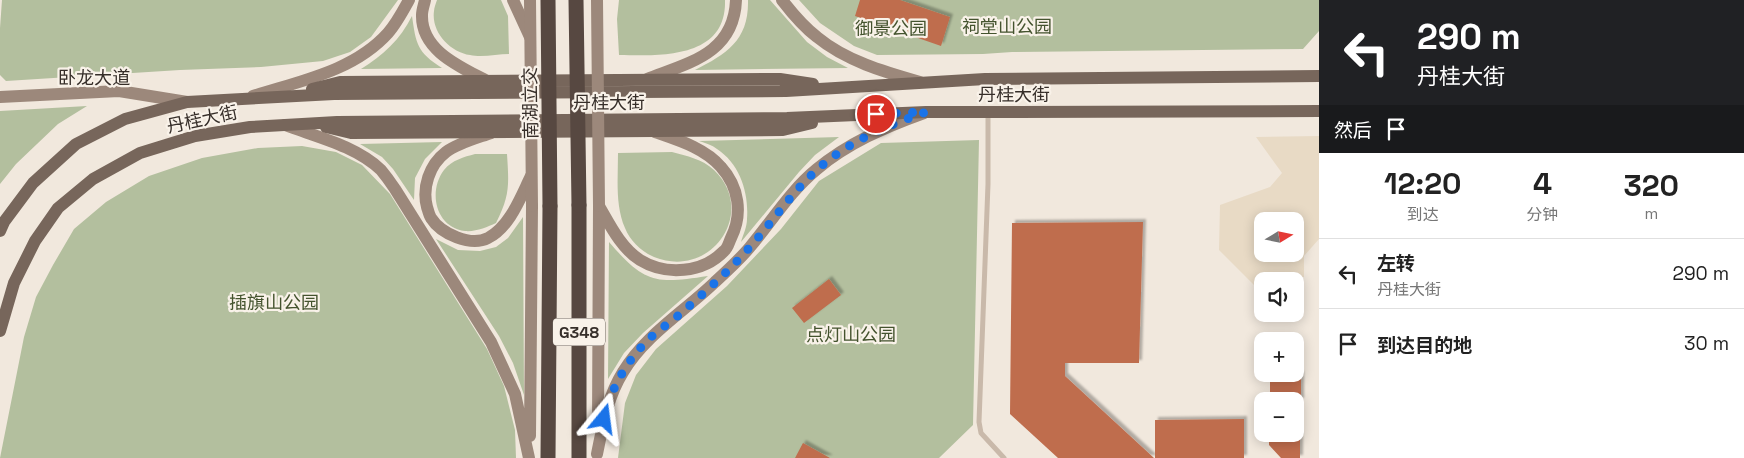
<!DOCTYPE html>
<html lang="zh">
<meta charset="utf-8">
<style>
body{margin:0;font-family:"Space Grotesk","Noto Sans SC",sans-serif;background:#f2f2f2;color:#222;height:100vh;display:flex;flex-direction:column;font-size:19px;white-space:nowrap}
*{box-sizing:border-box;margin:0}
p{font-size:16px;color:#767676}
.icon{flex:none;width:28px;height:28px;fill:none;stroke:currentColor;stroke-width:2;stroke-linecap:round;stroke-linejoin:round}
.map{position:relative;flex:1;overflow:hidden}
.details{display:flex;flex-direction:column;background:#fff;width:425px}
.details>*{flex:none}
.hud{background:#202124;color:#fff;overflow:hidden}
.needle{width:32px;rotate:80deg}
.tools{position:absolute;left:1254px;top:212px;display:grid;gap:10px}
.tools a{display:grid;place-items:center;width:50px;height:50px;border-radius:10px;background:#fff;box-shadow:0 2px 12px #0003;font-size:25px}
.pin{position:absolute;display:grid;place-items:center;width:42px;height:42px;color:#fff;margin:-21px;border:2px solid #fff;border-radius:50%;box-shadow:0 1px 5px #0007}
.me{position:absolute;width:55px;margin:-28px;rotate:16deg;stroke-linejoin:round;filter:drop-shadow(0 0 4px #0008)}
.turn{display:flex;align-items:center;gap:18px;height:105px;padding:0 15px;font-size:22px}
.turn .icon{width:65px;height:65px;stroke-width:2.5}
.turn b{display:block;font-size:35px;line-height:42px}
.then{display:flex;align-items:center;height:48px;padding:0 15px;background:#0003;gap:10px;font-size:19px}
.eta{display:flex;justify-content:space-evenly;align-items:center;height:85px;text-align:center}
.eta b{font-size:30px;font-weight:600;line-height:35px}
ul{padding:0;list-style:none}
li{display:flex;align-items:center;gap:15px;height:70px;padding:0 15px;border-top:1px solid #e0e0e0}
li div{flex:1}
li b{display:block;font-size:19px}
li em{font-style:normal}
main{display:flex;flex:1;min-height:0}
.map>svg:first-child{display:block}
.green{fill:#b3bf9e}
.plaza{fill:#e8dac5;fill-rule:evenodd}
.building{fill:#bf6d4d;filter:url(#shadow)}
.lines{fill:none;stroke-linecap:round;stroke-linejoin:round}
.lane{stroke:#c9b9aa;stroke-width:5}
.secondary{stroke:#9c887b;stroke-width:12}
.primary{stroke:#77665b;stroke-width:12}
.highway{stroke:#574841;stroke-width:15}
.secondary-bridge{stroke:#9c887b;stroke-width:12}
.highway-bridge{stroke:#574841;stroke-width:15}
.route{stroke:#1a73e8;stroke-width:9;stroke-dasharray:0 16.2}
.labels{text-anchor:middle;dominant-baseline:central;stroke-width:4.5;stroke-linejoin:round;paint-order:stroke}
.shield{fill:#f9f2e9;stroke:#706963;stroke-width:1}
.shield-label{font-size:16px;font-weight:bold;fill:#362e29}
.park-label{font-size:18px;fill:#44532e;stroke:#f9f2e9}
.street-label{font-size:18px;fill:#362e29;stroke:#f9f2e9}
</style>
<main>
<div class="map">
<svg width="1319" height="458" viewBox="0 0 1319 458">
<defs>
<filter id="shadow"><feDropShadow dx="3" dy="-3" stdDeviation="1" flood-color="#0004"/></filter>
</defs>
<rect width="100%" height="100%" fill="#f1e8dd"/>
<path class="green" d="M 2,0 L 398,0 L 371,37 L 350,52 L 323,61 L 261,67 L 180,70 L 6,81 L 0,75 L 0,28 Z
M 437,0 L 501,0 L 508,16 L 509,54 C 497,54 482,58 470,55 C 450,52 431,32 434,11 C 434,8 436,3 437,0 Z
M 619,0 L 725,0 C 727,59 660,56 619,55 L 617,19 Z
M 748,0 L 770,0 L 807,42 L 827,57 L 848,68 L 695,70 C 727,54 749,40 748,0 Z
M 799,0 L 1319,0 L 1319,31 L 1303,49 L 1012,52 L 983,54 L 877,55 L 854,46 L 820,23 Z
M 412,16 C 416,44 417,52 442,68 L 361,69 C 383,55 400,40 412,16 Z
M 87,106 L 58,124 L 16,164 L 0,184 L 0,111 Z
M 839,137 L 815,155 L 799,172 L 741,242 C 743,235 747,227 747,219 C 749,193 740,164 717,149 C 712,145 705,143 699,141 Z
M 979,140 L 973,425 L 939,458 L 618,458 L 625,403 L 636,375 L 656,349 L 727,286 L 781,229 L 819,181 L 881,143 Z
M 442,142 L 425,159 L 415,178 L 414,200 L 393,169 L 382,157 L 360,144 Z
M 302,146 L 336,152 L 362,165 L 390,194 L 487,349 L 504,386 L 515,430 L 516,458 L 0,458 L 24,337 L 36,297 L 53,265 L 74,229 L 106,202 L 149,176 L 202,158 L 258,148 Z
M 672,152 C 687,156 702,159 714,170 C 758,212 711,280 654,257 C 642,252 630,241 625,228 C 615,205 618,178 618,153 Z
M 475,154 L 507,154 C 509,185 510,195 496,223 C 487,227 476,232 465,231 C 435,227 428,191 444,170 C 452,160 464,157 475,154 Z
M 523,217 L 524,395 L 513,363 L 499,336 L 436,239 L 458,250 L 480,251 L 496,247 L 508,238 Z
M 609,242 C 645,284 656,284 708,276 L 643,333 L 624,353 L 608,379 Z"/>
<path class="plaza" d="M 1319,136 L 1319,239 L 1304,256 L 1304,277 L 1296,277 L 1295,295 L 1295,281 L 1262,281 L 1262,293 L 1219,250 L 1220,205 L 1270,187 L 1282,173 L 1256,137 ZM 1262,221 L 1295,221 L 1295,254 L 1262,254 Z"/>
<path class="building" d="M 860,0 L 900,0 L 950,17 L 941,46 L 855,16 Z
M 1143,222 L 1139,363 L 1065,363 L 1065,376 L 1154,458 L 1058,458 L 1010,414 L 1012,223 Z
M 829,279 L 841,295 L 804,323 L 792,308 Z
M 1270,374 L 1301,374 L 1301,401 L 1270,401 Z
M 1244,419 L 1244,458 L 1155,458 L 1155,420 Z
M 1269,434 L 1300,434 L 1300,458 L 1281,458 L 1269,445 Z
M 803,443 L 830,458 L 795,458 Z"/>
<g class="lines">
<path class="lane" d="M 988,112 L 988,184 L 979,422 L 981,433 L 1004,458"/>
<path class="secondary" d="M 425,0 C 424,5 422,10 422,15 C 421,51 461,67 487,81
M 513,0 L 530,37
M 782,0 C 792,13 804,27 817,37 C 846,61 885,72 920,82
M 647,79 C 688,63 734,54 736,0
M 253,96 C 300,81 354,71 388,33 C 396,24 403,11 409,0
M 0,97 L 119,91 L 187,102
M 285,125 C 317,137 356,146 381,170 C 386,176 391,183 395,189 L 491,342 L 515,394 L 529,458
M 491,133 C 477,138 458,143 446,152 C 429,165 422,188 427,207 C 428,210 429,215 431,218 C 441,234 471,247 488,238 C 510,227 521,196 531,176
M 599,206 C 610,225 621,248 640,260 C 666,276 703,273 724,251 C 728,248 729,242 731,238 C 743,214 739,187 721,167 C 705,148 678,140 655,132
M 598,426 L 599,206
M 530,436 L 532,206
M 597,454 C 603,425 607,398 623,372 C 645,335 685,311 715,282 C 727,271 740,259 750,247 C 772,221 790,191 817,169 C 848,143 885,127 924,113"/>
<path class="primary" d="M 312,89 L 340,82 L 780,79 L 813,84
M 326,127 L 351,133 L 783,130 L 812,123
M 0,231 L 4,222 L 33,183 L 76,144 L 125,119 L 187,102 L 334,94 L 786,91 L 985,79 L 1319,76
M 0,331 L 14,283 L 35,241 L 58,208 L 93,179 L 140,153 L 195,136 L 250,127 L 337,122 L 787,118 L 926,112 L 988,112 L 1319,111"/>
<path class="highway" d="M 579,205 L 579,458
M 548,458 L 550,206"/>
<path class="secondary-bridge" d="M 530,0 L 532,206
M 597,0 L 599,206"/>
<path class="highway-bridge" d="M 548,0 L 550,206
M 576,0 L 579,205"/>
</g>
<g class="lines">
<path class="route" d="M 604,419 C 610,391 625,364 645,343 C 655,332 669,324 680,314 C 704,293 728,272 749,248 C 778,216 800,179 837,154 C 864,135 895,123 926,112 L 876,114"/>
</g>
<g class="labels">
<rect class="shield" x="553" y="318.5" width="52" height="27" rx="4"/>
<g class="shield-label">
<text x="579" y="332">G348</text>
</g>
<g class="park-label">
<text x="1007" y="26">祠堂山公园</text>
<text x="891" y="28">御景公园</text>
<text x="274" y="302">插旗山公园</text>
<text x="851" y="334">点灯山公园</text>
</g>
<g class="street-label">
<text x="94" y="77">卧龙大道</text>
<text x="1014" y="94">丹桂大街</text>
<text x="609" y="102">丹桂大街</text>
<text transform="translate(530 103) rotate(-91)">南湖立交</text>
<text transform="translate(202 119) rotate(-12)">丹桂大街</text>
</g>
</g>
</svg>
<div class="tools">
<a><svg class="needle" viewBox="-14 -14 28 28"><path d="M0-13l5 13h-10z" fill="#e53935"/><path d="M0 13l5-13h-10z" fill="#767676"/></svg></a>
<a><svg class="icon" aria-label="sound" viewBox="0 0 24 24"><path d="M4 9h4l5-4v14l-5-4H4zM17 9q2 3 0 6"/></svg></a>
<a>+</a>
<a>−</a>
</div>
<div class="pin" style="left:876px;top:114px;background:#d93025"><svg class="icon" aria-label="arrive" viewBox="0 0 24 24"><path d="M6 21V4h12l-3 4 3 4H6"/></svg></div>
<svg class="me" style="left:604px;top:419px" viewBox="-20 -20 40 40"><path d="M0-17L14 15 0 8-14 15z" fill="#1a73e8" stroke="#fff" stroke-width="4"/></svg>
</div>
<section class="details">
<div class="hud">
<div class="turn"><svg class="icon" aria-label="left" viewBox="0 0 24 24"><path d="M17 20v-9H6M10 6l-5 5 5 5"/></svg><div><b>290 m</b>丹桂大街</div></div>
<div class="then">然后<svg class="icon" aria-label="arrive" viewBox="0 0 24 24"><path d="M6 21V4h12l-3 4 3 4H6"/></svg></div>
</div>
<div class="eta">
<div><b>12:20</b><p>到达</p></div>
<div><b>4</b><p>分钟</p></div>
<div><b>320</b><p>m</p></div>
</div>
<ul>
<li><svg class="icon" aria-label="left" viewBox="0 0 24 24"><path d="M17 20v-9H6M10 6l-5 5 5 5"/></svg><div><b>左转</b><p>丹桂大街</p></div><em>290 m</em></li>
<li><svg class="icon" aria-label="arrive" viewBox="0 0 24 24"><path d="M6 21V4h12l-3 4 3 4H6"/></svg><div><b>到达目的地</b></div><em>30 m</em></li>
</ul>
</section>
</main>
